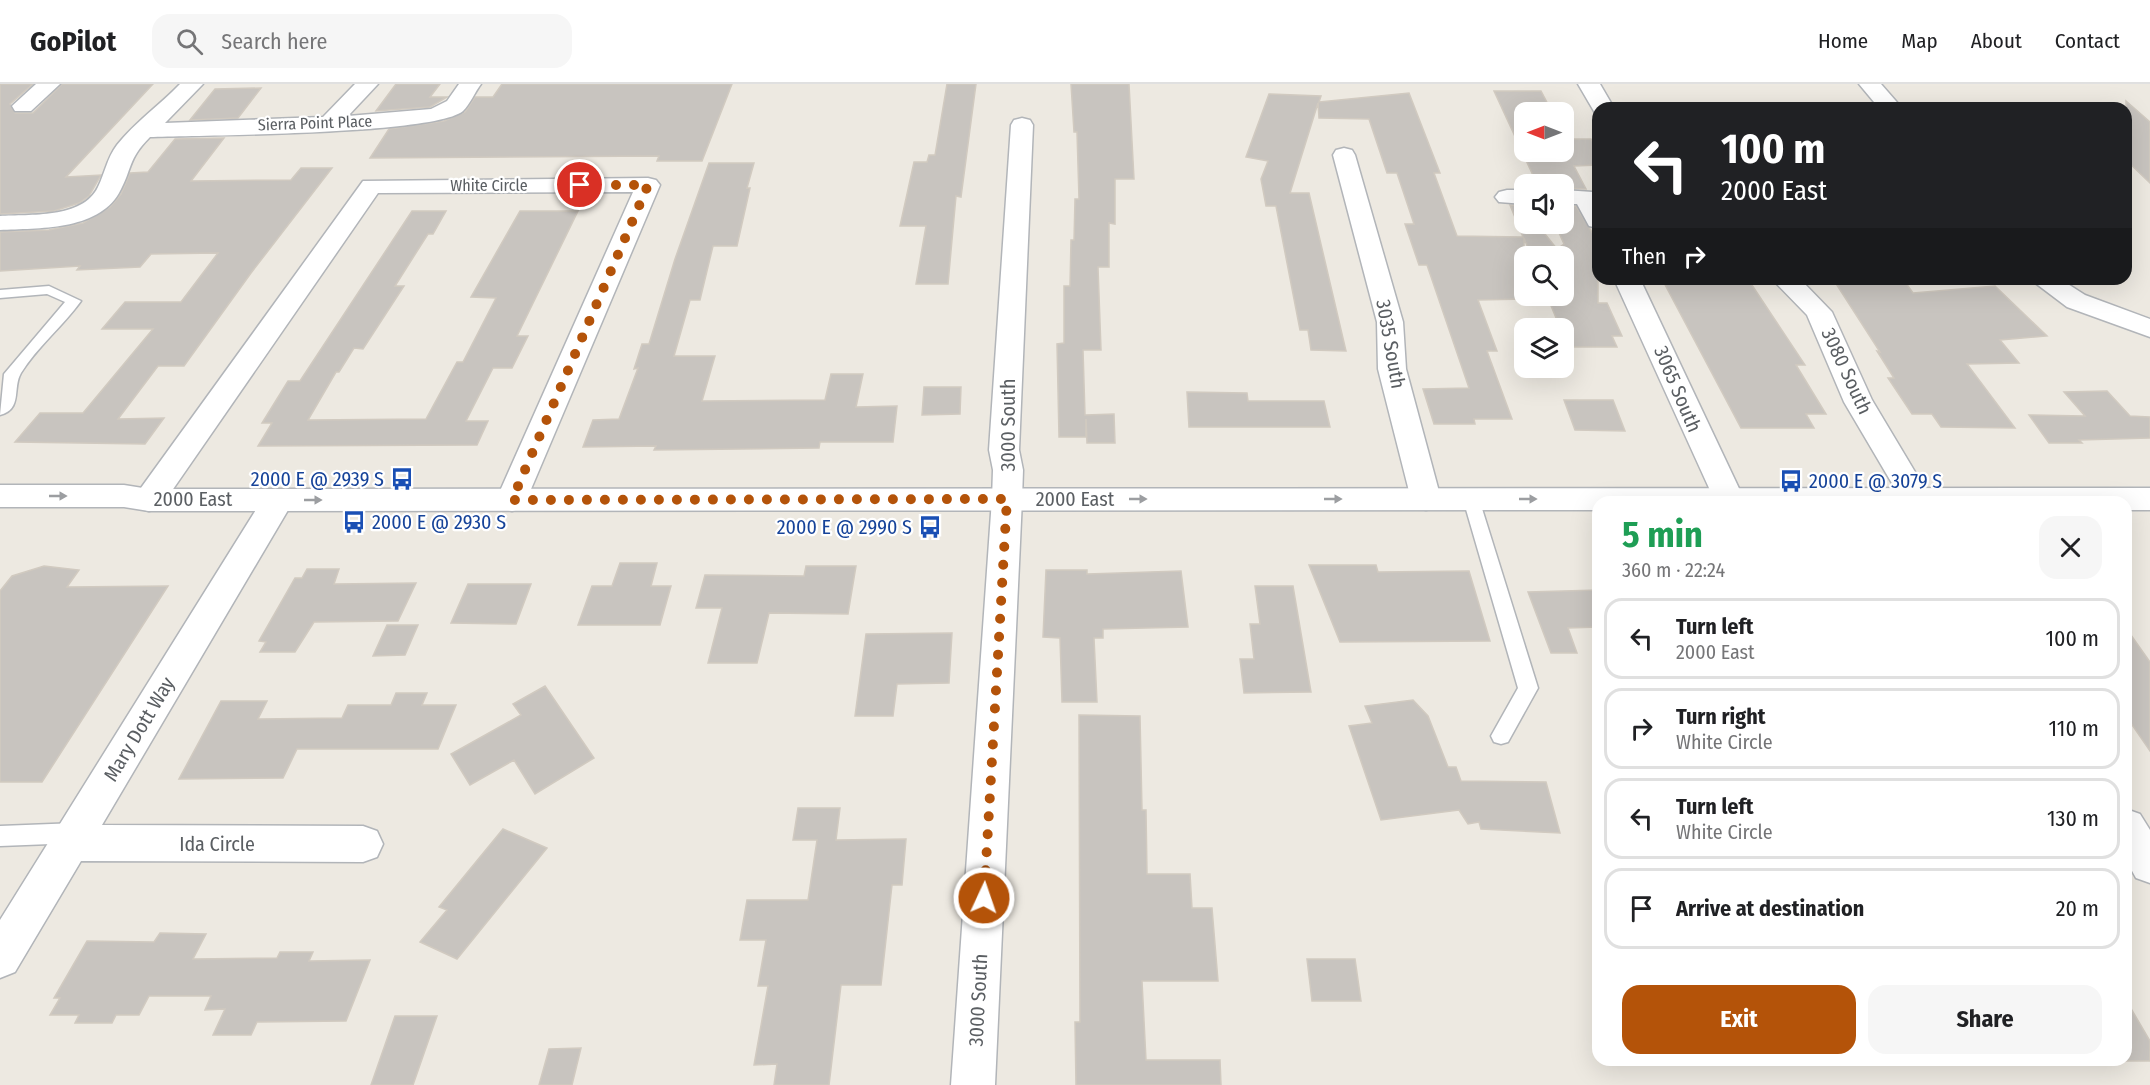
<!DOCTYPE html>
<meta charset="utf-8">
<style>
body{margin:0;font-family:"Fira Sans Condensed",sans-serif;background:#f6f6f6;color:#202124;height:100vh;display:flex;flex-direction:column;font-size:22px;white-space:nowrap}
*{box-sizing:border-box;margin:0}
p{font-size:20px;color:#757577}
.icon{flex:none;width:33px;height:33px;fill:none;stroke:currentColor;stroke-width:2;stroke-linecap:round;stroke-linejoin:round}
.map{position:relative;flex:1;overflow:hidden}
.details{position:absolute;left:1592px;top:412px;width:540px;height:570px;display:flex;flex-direction:column;background:#fff;border-radius:18px;box-shadow:0 6px 24px #0002}
.details>*{flex:none}
.hud{position:absolute;left:1592px;top:18px;width:540px;height:183px;border-radius:18px;box-shadow:0 6px 24px #0002;background:#202124;color:#fff;overflow:hidden}
.needle{width:39px;rotate:270deg}
.controls{position:absolute;left:1514px;top:18px;display:grid;gap:12px}
.controls a{display:grid;place-items:center;width:60px;height:60px;border-radius:12px;background:#fff;box-shadow:0 6px 24px #0002;font-size:30px}
.pin{position:absolute;display:grid;place-items:center;width:51px;height:51px;color:#fff;margin:-26px;border:3px solid #fff;border-radius:50%;box-shadow:0 2px 6px #0007}
.me{position:absolute;width:66px;margin:-33px;rotate:3deg;stroke-linejoin:round;filter:drop-shadow(0 0 4px #0008)}
.turn{display:flex;align-items:center;gap:21px;height:126px;padding:0 30px;font-size:27px}
.turn .icon{width:78px;height:78px;stroke-width:2.5}
.turn b{display:block;font-size:42px;line-height:51px}
.then{display:flex;align-items:center;height:57px;padding:0 30px;background:#0003;gap:12px;font-size:22px}
.round{display:grid;place-items:center;flex:none;width:63px;height:63px;border-radius:18px;background:#f6f6f6}
.head{display:flex;align-items:center;justify-content:space-between;height:102px;padding:0 30px}
h1{font-size:36px;font-weight:700;line-height:45px;color:#1e9e55}
.button{display:flex;gap:12px;margin-top:auto;padding:12px 30px}
.button a{flex:1;height:69px;border-radius:18px;background:#b45309;color:#fff;font-size:24px;font-weight:700;line-height:69px;text-align:center}
.button a+a{background:#f6f6f6;color:#202124}
ul{padding:0;list-style:none}
li{display:flex;align-items:center;gap:18px;height:81px;margin:0 12px 9px;padding:0 18px;border:3px solid #e0e0e0;border-radius:18px}
li div{flex:1}
li b{display:block;font-size:22px}
li em{font-style:normal}
header{display:flex;align-items:center;gap:36px;box-sizing:border-box;height:84px;padding:0 30px;background:#fff;border-bottom:2px solid #e0e0e0}
header strong{font-size:28px}
nav{display:flex;gap:33px;margin-inline-start:auto;font-size:21px}
.search{width:420px;height:54px;background:#f6f6f6;display:flex;align-items:center;gap:15px;box-sizing:border-box;padding:0 21px;border-radius:18px;color:#757577;font-size:22px}
.map>svg:first-child{display:block}
.building{fill:#c8c4bf;stroke:#d1cac0;stroke-width:1.5}
.lines{fill:none;stroke-linecap:round;stroke-linejoin:round}
.service-casing{stroke:#b2b5b9;stroke-width:3}
.minor-casing{stroke:#b2b5b9;stroke-width:3}
.tertiary-casing{stroke:#b2b5b9;stroke-width:3}
.service{fill:#fff;fill-rule:evenodd}
.minor{fill:#fff;fill-rule:evenodd}
.tertiary{fill:#fff;fill-rule:evenodd}
.oneway{fill:#9c9ea1}
.route{stroke:#b45309;stroke-width:10;stroke-dasharray:0 18}
.labels{text-anchor:middle;dominant-baseline:central;stroke-width:4.5;stroke-linejoin:round;paint-order:stroke}
.far-street-label{font-size:16px;fill:#5a5e62;stroke:#fff}
.street-label{font-size:20px;fill:#5a5e62;stroke:#fff}
.transit-label{font-size:20px;fill:#164399;stroke:#fff;text-anchor:end}
</style>
<header>
<strong>GoPilot</strong>
<div class="search"><svg class="icon" aria-label="search" viewBox="0 0 24 24"><circle cx="10" cy="10" r="6"/><path d="M15 15l6 6"/></svg>Search here</div>
<nav><a>Home</a><a>Map</a><a>About</a><a>Contact</a></nav>
</header>
<div class="map">
<svg width="2150" height="1001" viewBox="0 0 2150 1001">
<rect width="100%" height="100%" fill="#ede9e1"/>
<path class="building" d="M 0,0 L 33,0 L 10,20 L 15,29 L 33,29 L 62,0 L 153,0 L 66,93 L 101,91 L 89,112 L 79,119 L 54,127 L 0,130 Z
M 396,0 L 440,0 L 430,13 L 447,13 L 430,23 L 376,27 Z
M 502,0 L 732,0 L 702,77 L 657,77 L 659,72 L 370,74 L 389,45 L 444,37 L 465,28 L 475,13 L 493,13 Z
M 947,0 L 976,0 L 961,113 L 956,112 L 948,200 L 916,200 L 926,142 L 900,142 L 914,78 L 927,78 L 929,71 L 935,71 Z
M 1071,0 L 1129,0 L 1134,95 L 1115,95 L 1115,140 L 1109,139 L 1109,183 L 1098,183 L 1101,266 L 1083,266 L 1085,331 L 1114,330 L 1115,359 L 1087,359 L 1086,335 L 1086,353 L 1059,353 L 1057,260 L 1064,259 L 1064,202 L 1070,202 L 1071,156 L 1074,156 L 1075,115 L 1079,115 L 1077,48 L 1074,48 Z
M 261,4 L 238,34 L 190,36 L 215,5 Z
M 1494,7 L 1541,7 L 1552,28 L 1524,28 L 1524,68 L 1563,68 L 1563,51 L 1565,55 L 1591,55 L 1598,67 L 1598,81 L 1574,82 L 1586,105 L 1563,104 L 1563,100 L 1537,100 Z
M 1409,9 L 1440,89 L 1434,89 L 1457,152 L 1523,153 L 1510,121 L 1523,122 L 1524,140 L 1537,140 L 1557,165 L 1564,160 L 1555,140 L 1563,140 L 1563,122 L 1576,122 L 1598,158 L 1598,219 L 1607,219 L 1622,252 L 1612,252 L 1617,263 L 1568,263 L 1547,212 L 1563,212 L 1563,172 L 1531,172 L 1524,154 L 1524,215 L 1478,216 L 1497,267 L 1487,267 L 1512,335 L 1474,335 L 1475,340 L 1434,340 L 1423,305 L 1469,304 L 1427,181 L 1419,181 L 1405,140 L 1414,140 L 1397,89 L 1387,89 L 1369,35 L 1319,34 L 1318,19 L 1290,109 L 1309,109 L 1346,267 L 1311,266 L 1308,246 L 1300,246 L 1276,122 L 1266,122 L 1261,95 L 1268,77 L 1246,73 L 1269,10 L 1321,12 L 1319,18 Z
M 2126,17 L 2150,38 L 2150,99 L 2126,76 Z
M 224,54 L 191,97 L 291,96 L 301,84 L 332,84 L 251,189 L 184,282 L 158,282 L 118,335 L 164,334 L 145,360 L 15,358 L 40,329 L 83,329 L 153,245 L 102,245 L 125,218 L 181,218 L 218,169 L 151,170 L 140,183 L 77,186 L 80,182 L 0,187 L 0,148 L 49,146 L 83,139 L 110,123 L 121,110 L 130,89 L 148,88 L 175,55 Z
M 709,79 L 754,79 L 747,104 L 750,104 L 737,162 L 713,162 L 700,216 L 690,216 L 674,272 L 715,272 L 702,317 L 825,316 L 831,290 L 863,290 L 856,323 L 897,322 L 893,358 L 820,358 L 819,364 L 654,366 L 656,362 L 583,363 L 593,336 L 619,335 L 638,284 L 634,285 L 642,260 L 649,260 L 675,175 Z
M 412,127 L 446,127 L 433,150 L 428,150 L 395,202 L 404,202 L 363,265 L 354,264 L 339,288 L 336,288 L 308,336 L 426,335 L 457,278 L 463,278 L 496,214 L 471,213 L 520,127 L 578,127 L 517,252 L 528,252 L 512,284 L 493,284 L 466,337 L 488,337 L 477,361 L 258,362 L 272,339 L 262,339 L 288,297 L 300,297 Z
M 1662,195 L 1748,195 L 1805,281 L 1796,281 L 1826,330 L 1806,330 L 1814,344 L 1741,344 Z
M 1833,195 L 1903,195 L 1913,209 L 1995,202 L 2047,252 L 2000,256 L 2019,279 L 1967,280 L 2015,344 L 1941,343 L 1932,330 L 1912,330 L 1888,294 L 1894,294 L 1877,267 L 1880,268 Z
M 924,303 L 961,303 L 960,330 L 922,331 Z
M 2107,307 L 2130,332 L 2150,333 L 2150,354 L 2079,356 L 2082,359 L 2049,359 L 2029,331 L 2085,332 L 2064,308 Z
M 1187,308 L 1247,309 L 1248,317 L 1324,317 L 1330,343 L 1189,343 Z
M 1564,316 L 1613,316 L 1625,347 L 1575,346 Z
M 620,479 L 657,479 L 651,502 L 671,502 L 660,541 L 578,541 L 592,502 L 612,502 Z
M 1309,481 L 1376,481 L 1378,488 L 1469,487 L 1490,557 L 1340,558 Z
M 44,482 L 79,486 L 67,503 L 168,502 L 42,698 L 0,698 L 0,507 L 12,492 Z
M 806,482 L 856,482 L 848,530 L 769,529 L 757,579 L 708,579 L 722,524 L 696,524 L 705,491 L 804,492 Z
M 307,485 L 339,485 L 334,500 L 416,499 L 398,537 L 314,538 L 295,568 L 260,568 L 266,558 L 259,557 L 295,494 L 302,494 Z
M 1046,486 L 1087,486 L 1087,490 L 1181,487 L 1188,543 L 1103,545 L 1103,554 L 1094,554 L 1097,618 L 1062,618 L 1060,554 L 1043,553 Z
M 468,500 L 531,500 L 516,540 L 451,539 Z
M 1255,502 L 1293,502 L 1311,608 L 1244,609 L 1240,575 L 1254,575 L 1250,540 L 1260,540 Z
M 1598,506 L 1598,543 L 1568,544 L 1577,569 L 1551,569 L 1528,508 Z
M 387,541 L 418,541 L 405,571 L 373,572 Z
M 2126,544 L 2150,578 L 2150,667 L 2126,632 Z
M 952,549 L 949,599 L 897,600 L 893,632 L 855,632 L 866,550 Z
M 545,602 L 594,674 L 535,710 L 514,676 L 470,701 L 451,670 L 521,631 L 513,620 Z
M 396,609 L 427,609 L 422,621 L 456,621 L 438,665 L 297,665 L 283,694 L 179,695 L 221,617 L 267,617 L 258,635 L 342,634 L 348,621 L 391,621 Z
M 1413,616 L 1428,632 L 1448,683 L 1456,683 L 1461,697 L 1546,698 L 1560,749 L 1481,745 L 1479,738 L 1468,740 L 1459,726 L 1381,736 L 1349,642 L 1372,639 L 1365,622 Z
M 1079,631 L 1140,632 L 1142,726 L 1146,726 L 1147,790 L 1190,790 L 1192,824 L 1212,824 L 1218,897 L 1142,897 L 1146,976 L 1220,976 L 1221,1001 L 1076,1001 L 1075,938 L 1080,938 Z
M 798,724 L 840,724 L 836,756 L 906,755 L 902,801 L 892,801 L 881,901 L 841,901 L 829,1001 L 774,1001 L 777,980 L 754,981 L 768,902 L 758,902 L 766,856 L 740,856 L 747,816 L 808,816 L 817,756 L 793,756 Z
M 503,745 L 547,764 L 457,875 L 420,858 L 447,826 L 439,823 Z
M 160,849 L 206,850 L 193,875 L 277,874 L 280,868 L 313,868 L 309,877 L 370,876 L 346,937 L 257,938 L 251,951 L 213,951 L 225,925 L 205,926 L 211,912 L 149,912 L 139,931 L 116,931 L 112,939 L 75,939 L 79,931 L 50,931 L 60,914 L 54,914 L 87,857 L 154,858 Z
M 1307,875 L 1355,875 L 1361,917 L 1312,917 Z
M 2126,916 L 2150,957 L 2150,977 L 2126,977 Z
M 395,932 L 437,932 L 413,1001 L 371,1001 Z
M 581,964 L 572,1001 L 539,1001 L 549,965 Z"/>
<g class="lines">
<g class="service-casing">
<path id="service" d="M 49,202 L 81,217 C 63,242 37,263 21,289 C 12,304 23,325 0,331 L 4,290 L 65,218 L 47,210 L 0,214 L 0,206 Z
M 1471,409 L 1479,415 L 1538,604 L 1508,658 L 1501,660 L 1494,658 L 1491,652 L 1518,604 L 1463,415 Z
M 77,739 L 84,742 L 88,749 L 84,756 L 77,759 L 0,762 L 0,742 Z"/>
</g>
<g class="minor-casing">
<path id="minor" d="M 36,0 L 60,0 L 31,27 L 15,27 L 12,22 Z
M 180,0 L 203,0 L 165,39 L 323,33 L 355,0 L 378,0 L 348,32 L 431,25 L 447,17 L 459,0 L 481,0 C 475,8 470,20 463,27 C 434,51 200,51 150,53 C 127,76 133,84 119,109 C 97,147 38,144 0,146 L 0,132 C 29,130 83,135 98,103 C 105,89 107,74 117,61 C 135,38 160,21 180,0 Z
M 1578,0 L 1600,0 L 1614,24 L 1598,24 L 1598,29 L 1595,29 Z
M 1859,0 L 1881,0 L 1902,24 L 1879,24 Z
M 1022,34 L 1030,36 L 1033,41 L 1019,366 L 1023,386 L 1022,415 L 995,1001 L 951,1001 L 992,415 L 993,386 L 989,366 L 1011,41 L 1014,36 Z
M 1344,64 L 1352,66 L 1355,71 L 1403,238 L 1406,285 L 1441,415 L 1437,423 L 1426,426 L 1415,423 L 1411,415 L 1378,285 L 1377,238 L 1333,71 L 1336,66 Z
M 648,94 L 656,96 L 660,101 L 523,424 L 512,427 L 501,424 L 496,416 L 633,108 L 378,109 L 160,424 L 149,427 L 138,424 L 133,416 L 138,408 L 363,97 Z
M 1507,106 L 1524,106 L 1524,120 L 1499,118 L 1495,113 L 1499,108 Z
M 1563,106 L 1593,108 L 1598,114 L 1598,144 L 1589,142 L 1577,120 L 1563,120 Z
M 1614,195 L 1640,195 L 1744,415 L 1742,418 L 1716,418 L 1714,415 Z
M 1772,195 L 1800,195 L 1832,228 L 1872,316 L 1933,418 L 1903,418 L 1844,318 L 1807,231 Z
M 2030,195 L 2060,195 L 2085,211 L 2150,235 L 2150,253 L 2067,223 Z
M 278,405 L 289,408 L 294,416 L 102,741 L 363,742 L 377,747 L 383,760 L 377,773 L 363,778 L 81,777 L 15,888 L 0,894 L 0,836 L 267,408 Z
M 2126,725 L 2140,730 L 2150,746 L 2150,799 L 2136,794 L 2126,776 Z"/>
</g>
<g class="tertiary-casing">
<path id="tertiary" d="M 0,401 L 124,401 L 149,405 L 2150,404 L 2150,426 L 2126,426 L 2126,418 L 1598,418 L 1598,426 L 149,427 L 124,423 L 0,423 Z"/>
</g>
<use href="#service" class="service"/>
<use href="#minor" class="minor"/>
<use href="#tertiary" class="tertiary"/>
</g>
<defs><path id="oneway-solid" d="M-6-.8H1V-3.2L6.5 0L1 3.2V.8H-6Z" transform="scale(1.5)"/></defs>
<g class="oneway">
<use href="#oneway-solid" transform="translate(58 412)"/>
<use href="#oneway-solid" transform="translate(1138 415)"/>
<use href="#oneway-solid" transform="translate(1333 415)"/>
<use href="#oneway-solid" transform="translate(1528 415)"/>
<use href="#oneway-solid" transform="translate(313 416)"/>
</g>
<g class="lines">
<path class="route" d="M 580,101 L 648,101 L 512,416 L 1007,415 L 984,814"/>
</g>
<defs>
<g id="bus-bare" transform="scale(1.8)"><path d="M-5-6H5V4H4V6H2V4H-2V6H-4V4H-5ZM-3.5-4V0h7V-4ZM-3.5 1.2v1.5H-2V1.2ZM2 1.2v1.5H3.5V1.2Z" fill="#1a4fb4" stroke="#fff" stroke-width="2.5" paint-order="stroke"/></g>
</defs>
<g fill-rule="evenodd">
<use href="#bus-bare" x="402" y="395"/>
<use href="#bus-bare" x="1791" y="397"/>
<use href="#bus-bare" x="354" y="438"/>
<use href="#bus-bare" x="930" y="443"/>
</g>
<g class="labels">
<g class="far-street-label">
<text transform="translate(315 39) rotate(-2)">Sierra Point Place</text>
<text x="489" y="101">White Circle</text>
</g>
<g class="street-label">
<text transform="translate(1391 260) rotate(80)">3035 South</text>
<text transform="translate(1847 287) rotate(65)">3080 South</text>
<text transform="translate(1678 305) rotate(67)">3065 South</text>
<text transform="translate(1008 341) rotate(-90)">3000 South</text>
<text x="193" y="415">2000 East</text>
<text x="1075" y="415">2000 East</text>
<text transform="translate(139 645) rotate(-59)">Mary Dott Way</text>
<text x="217" y="760">Ida Circle</text>
<text transform="translate(978 916) rotate(-87)">3000 South</text>
</g>
<g class="transit-label">
<text x="384" y="395">2000 E @ 2939 S</text>
<text x="1809" y="397" text-anchor="start">2000 E @ 3079 S</text>
<text x="372" y="438" text-anchor="start">2000 E @ 2930 S</text>
<text x="912" y="443">2000 E @ 2990 S</text>
</g>
</g>
</svg>
<div class="controls">
<a><svg class="needle" viewBox="-14 -14 28 28"><path d="M0-13l5 13h-10z" fill="#e53935"/><path d="M0 13l5-13h-10z" fill="#757577"/></svg></a>
<a><svg class="icon" aria-label="sound" viewBox="0 0 24 24"><path d="M4 9h4l5-4v14l-5-4H4zM17 9q2 3 0 6"/></svg></a>
<a><svg class="icon" aria-label="search" viewBox="0 0 24 24"><circle cx="10" cy="10" r="6"/><path d="M15 15l6 6"/></svg></a>
<a><svg class="icon" aria-label="layers" viewBox="0 0 24 24"><path d="M12 4l9 5-9 5-9-5zM3 14l9 5 9-5"/></svg></a>
</div>
<div class="pin" style="left:580px;top:101px;background:#d93025"><svg class="icon" aria-label="arrive" viewBox="0 0 24 24"><path d="M6 21V4h12l-3 4 3 4H6"/></svg></div>
<svg class="me" style="left:984px;top:814px" viewBox="-20 -20 40 40"><circle r="17" fill="#b45309" stroke="#fff" stroke-width="3"/><path d="M0-11L8 9 0 5-8 9z" fill="#fff"/></svg>
<div class="hud">
<div class="turn"><svg class="icon" aria-label="left" viewBox="0 0 24 24"><path d="M17 20v-9H6M10 6l-5 5 5 5"/></svg><div><b>100 m</b>2000 East</div></div>
<div class="then">Then<svg class="icon" aria-label="right" viewBox="0 0 24 24"><path d="M7 20v-9h11M14 6l5 5-5 5"/></svg></div>
</div>
<section class="details">
<div class="head"><div><h1>5 min</h1><p>360 m · 22:24</p></div><a class="round"><svg class="icon" aria-label="close" viewBox="0 0 24 24"><path d="M6 6l12 12M18 6L6 18"/></svg></a></div>
<ul>
<li><svg class="icon" aria-label="left" viewBox="0 0 24 24"><path d="M17 20v-9H6M10 6l-5 5 5 5"/></svg><div><b>Turn left</b><p>2000 East</p></div><em>100 m</em></li>
<li><svg class="icon" aria-label="right" viewBox="0 0 24 24"><path d="M7 20v-9h11M14 6l5 5-5 5"/></svg><div><b>Turn right</b><p>White Circle</p></div><em>110 m</em></li>
<li><svg class="icon" aria-label="left" viewBox="0 0 24 24"><path d="M17 20v-9H6M10 6l-5 5 5 5"/></svg><div><b>Turn left</b><p>White Circle</p></div><em>130 m</em></li>
<li><svg class="icon" aria-label="arrive" viewBox="0 0 24 24"><path d="M6 21V4h12l-3 4 3 4H6"/></svg><div><b>Arrive at destination</b></div><em>20 m</em></li>
</ul>
<div class="button"><a>Exit</a><a>Share</a></div>
</section>
</div>
